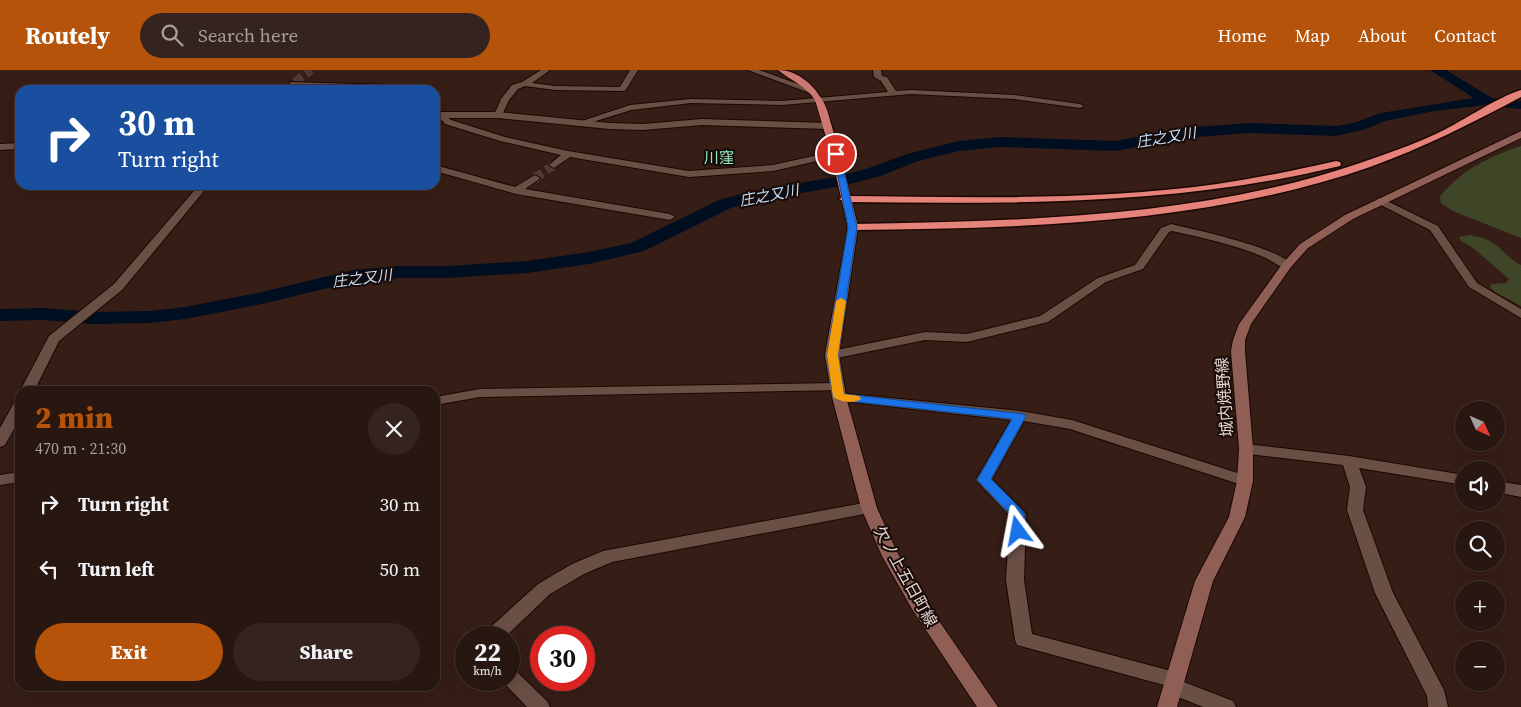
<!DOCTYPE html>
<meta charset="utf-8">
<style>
body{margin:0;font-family:"Source Serif 4","Noto Sans JP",serif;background:#34231e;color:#f1f3f6;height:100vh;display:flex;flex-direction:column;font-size:19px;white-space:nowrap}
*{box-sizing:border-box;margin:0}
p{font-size:16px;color:#a59f9f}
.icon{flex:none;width:28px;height:28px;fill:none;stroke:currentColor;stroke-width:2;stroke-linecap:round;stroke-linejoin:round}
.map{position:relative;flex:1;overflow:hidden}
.panel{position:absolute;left:15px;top:316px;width:425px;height:305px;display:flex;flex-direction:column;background:#281610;border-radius:15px;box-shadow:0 5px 20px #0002,0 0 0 1px #443530}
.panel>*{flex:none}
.banner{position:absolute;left:15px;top:15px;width:425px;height:105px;border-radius:15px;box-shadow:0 5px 20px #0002,0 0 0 1px #443530;background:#1a4fa0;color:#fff;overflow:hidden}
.needle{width:32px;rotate:135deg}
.fabs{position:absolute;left:1455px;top:331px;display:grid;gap:10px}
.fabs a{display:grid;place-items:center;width:50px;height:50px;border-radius:50%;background:#281610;box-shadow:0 5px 20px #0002,0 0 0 1px #443530;font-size:25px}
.speed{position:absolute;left:455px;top:556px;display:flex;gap:10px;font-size:25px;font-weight:700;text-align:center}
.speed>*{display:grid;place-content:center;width:65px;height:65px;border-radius:50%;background:#281610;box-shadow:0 5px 20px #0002,0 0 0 1px #443530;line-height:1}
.speed small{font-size:12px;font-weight:400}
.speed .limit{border:8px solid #d22;background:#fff;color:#111}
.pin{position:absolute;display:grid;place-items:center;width:42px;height:42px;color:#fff;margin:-21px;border:2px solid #fff;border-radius:50%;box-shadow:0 1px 5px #0007}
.me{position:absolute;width:55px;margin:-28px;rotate:347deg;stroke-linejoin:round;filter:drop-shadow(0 0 4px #0008)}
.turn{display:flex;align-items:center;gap:18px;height:105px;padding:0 20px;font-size:22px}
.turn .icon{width:65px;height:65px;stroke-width:2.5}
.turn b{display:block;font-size:35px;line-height:42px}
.round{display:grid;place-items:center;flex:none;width:52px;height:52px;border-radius:26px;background:#34231e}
.headline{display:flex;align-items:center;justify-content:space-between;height:85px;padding:0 20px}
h1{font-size:30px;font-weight:800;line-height:38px;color:#b45309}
.primary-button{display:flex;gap:10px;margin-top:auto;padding:10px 20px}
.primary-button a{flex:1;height:58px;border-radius:30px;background:#b45309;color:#fff;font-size:20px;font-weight:800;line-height:58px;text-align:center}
.primary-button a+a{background:#34231e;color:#f1f3f6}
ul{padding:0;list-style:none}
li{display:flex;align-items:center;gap:15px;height:65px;padding:0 20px}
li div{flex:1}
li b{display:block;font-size:19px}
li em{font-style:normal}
header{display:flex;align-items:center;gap:30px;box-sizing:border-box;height:70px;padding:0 25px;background:#b45309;color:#fff}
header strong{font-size:24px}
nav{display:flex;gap:28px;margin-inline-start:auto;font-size:18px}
.search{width:350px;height:45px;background:#34231e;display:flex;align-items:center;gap:12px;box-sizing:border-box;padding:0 18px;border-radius:28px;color:#a59f9f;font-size:19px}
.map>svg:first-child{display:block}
.green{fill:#3f4628}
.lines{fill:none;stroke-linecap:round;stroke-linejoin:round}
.river{fill:#000e21;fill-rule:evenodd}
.minor-tunnel-far1{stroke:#503a32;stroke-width:9;stroke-dasharray:9 4.5;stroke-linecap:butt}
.minor-tunnel{stroke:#503a32;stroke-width:11;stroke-dasharray:11 5.5;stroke-linecap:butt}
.minor-casing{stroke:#1c0702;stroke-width:2}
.tertiary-casing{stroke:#1c0702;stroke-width:2}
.secondary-casing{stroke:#1c0702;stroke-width:2}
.trunk-casing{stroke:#1c0702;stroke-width:2}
.motorway-casing{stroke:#1c0702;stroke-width:3}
.minor{fill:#6a4f45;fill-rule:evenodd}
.tertiary{fill:#6a4f45;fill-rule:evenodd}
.secondary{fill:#8f5e55;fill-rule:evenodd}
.trunk{fill:#cc7870;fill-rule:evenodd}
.motorway{fill:#e5827a;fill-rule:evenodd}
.route{fill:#1a73e8;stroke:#114b97}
.slow{fill:#f59e0b}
.labels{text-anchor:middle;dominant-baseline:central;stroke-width:4;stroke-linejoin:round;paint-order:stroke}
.far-water-label{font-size:15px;font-style:italic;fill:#c2def9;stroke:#160b08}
.far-neighbourhood-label{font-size:15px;fill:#95eac2;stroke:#160b08}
.street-label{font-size:16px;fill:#e6d6d0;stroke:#160b08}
</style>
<header>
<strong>Routely</strong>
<div class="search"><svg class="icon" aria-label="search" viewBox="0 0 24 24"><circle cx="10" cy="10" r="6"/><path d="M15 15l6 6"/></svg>Search here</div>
<nav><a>Home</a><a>Map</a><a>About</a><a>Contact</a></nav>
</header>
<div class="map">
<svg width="1521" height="637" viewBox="0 0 1521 637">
<rect width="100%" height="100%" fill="#361e16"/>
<path class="green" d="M 1521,76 L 1521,168 L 1453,141 L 1441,133 L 1440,127 C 1458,102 1492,85 1521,76 Z
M 1470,165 C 1476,167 1484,167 1489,171 C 1502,177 1508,189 1521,195 L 1521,236 L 1495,222 L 1490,217 L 1491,214 L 1506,213 L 1509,209 L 1472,177 L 1461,171 L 1459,167 Z"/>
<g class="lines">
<path class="river" d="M 1430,0 L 1446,0 L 1492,28 L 1521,31 L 1521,39 L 1485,35 L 1435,41 L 1385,51 L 1363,60 L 1335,66 L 1248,63 L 1184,68 L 1116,81 L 1000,77 L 959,81 L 918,91 L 881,106 L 842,116 L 755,131 L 731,138 L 644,181 L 589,194 L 527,203 L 448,208 L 399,208 L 353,212 L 262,234 L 185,249 L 150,253 L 94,254 L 43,250 L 0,251 L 0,239 L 43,238 L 94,242 L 150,241 L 185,237 L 262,222 L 353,200 L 399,196 L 448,196 L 527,191 L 589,182 L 631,173 L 719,130 L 753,121 L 836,107 L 869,98 L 907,84 L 959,71 L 1000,67 L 1116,71 L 1184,58 L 1248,53 L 1335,56 L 1354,53 L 1381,43 L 1474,28 Z"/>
<path class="minor-tunnel-far1" d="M 295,12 L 311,0
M 535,108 L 554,95"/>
<path class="minor-tunnel" d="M 535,108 L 537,107"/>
<g class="minor-casing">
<path id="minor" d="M 541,0 L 550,0 L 532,13 L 555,16 L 620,17 L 630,0 L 638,0 L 625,21 L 622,21 L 555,20 L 525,16 L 518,19 L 509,30 L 501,47 L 495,47 L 494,45 L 501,29 L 512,15 L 522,12 Z
M 748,0 L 759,0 L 817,21 L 810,23 Z
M 873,0 L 881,0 L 882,6 L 887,7 L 896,21 L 911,20 L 1015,25 L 1080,34 L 1084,36 L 1080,38 L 1015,29 L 911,24 L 782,35 L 691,33 L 631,40 L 583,55 L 579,52 L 630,35 L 691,29 L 782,31 L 888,22 L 881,11 L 874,7 Z
M 290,12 L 389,15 L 393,17 L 389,19 L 293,16 L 290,16 Z
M 441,42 L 451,50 L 505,67 L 568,81 L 689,101 L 773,95 L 836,81 L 841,84 L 839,86 L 773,101 L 689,107 L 570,87 L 554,98 L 549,95 L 561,85 L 500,71 L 445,54 L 437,45 Z
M 435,95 L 515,117 L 535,105 L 540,108 L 538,110 L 525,119 L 670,144 L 675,147 L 670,150 L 516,124 L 435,101 Z
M 199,115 L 209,115 L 122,220 L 59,271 L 34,321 L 20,321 L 49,266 L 114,214 Z
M 1381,128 L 1438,156 L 1477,213 L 1521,239 L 1521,248 L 1469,217 L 1430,160 L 1377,133 L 1377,129 Z
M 1171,154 C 1196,160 1277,177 1293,195 L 1291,197 C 1282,200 1274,192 1266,188 C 1236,175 1204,168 1172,161 L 1169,162 L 1143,199 L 1106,212 L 1048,252 L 967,272 L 925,270 L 832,289 L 825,285 L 832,281 L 925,262 L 967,264 L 1040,246 L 1098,208 L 1135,195 L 1161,158 Z
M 839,323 L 1020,341 L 1072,350 L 1250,407 L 1253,411 L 1250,415 L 1245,416 L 1070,359 L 1024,351 L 992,409 L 1026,444 L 1024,510 L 1032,564 L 1175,602 L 1182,604 L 1184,612 L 1233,631 L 1236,637 L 1203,637 L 1166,622 L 1164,615 L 1017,575 L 1015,570 L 1006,510 L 1010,446 L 976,410 L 1011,350 L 834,330 L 832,327 L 834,324 Z
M 20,330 L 20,348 L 5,375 L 0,377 L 0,358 L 15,331 Z
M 1246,374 L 1349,386 L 1464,405 L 1464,415 L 1359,398 L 1366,417 L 1363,440 L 1393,523 L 1444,620 L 1448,637 L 1428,637 L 1427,626 L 1375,523 L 1347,440 L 1350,417 L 1343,395 L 1241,383 L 1239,379 L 1241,375 Z
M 1496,411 L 1521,415 L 1521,427 L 1496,422 Z
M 869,432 L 875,434 L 877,438 L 875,442 L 612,492 L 584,504 L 550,524 L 504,568 L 482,568 L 484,563 L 538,514 L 572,494 L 603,481 Z
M 509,599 L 516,601 L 547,631 L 550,637 L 527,637 L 501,610 L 509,610 Z"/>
</g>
<g class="tertiary-casing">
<path id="tertiary" d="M 435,42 L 498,42 L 610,53 L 643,54 L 702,49 L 828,53 L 832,56 L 828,59 L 702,55 L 643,60 L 610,59 L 498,48 L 435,48 Z
M 20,73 L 20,79 L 0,80 L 0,74 Z
M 838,313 L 845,317 L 843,320 L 480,327 L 435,335 L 435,327 L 480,319 Z
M 20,402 L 20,412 L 0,415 L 0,405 Z"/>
</g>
<g class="secondary-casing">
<path id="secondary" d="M 1521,61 L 1521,68 L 1353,149 L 1308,178 L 1291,197 L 1251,254 L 1245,270 L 1245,281 L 1253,379 L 1253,411 L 1245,447 L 1213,511 L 1177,637 L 1157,637 L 1195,511 L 1229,447 L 1237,411 L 1239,379 L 1231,281 L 1233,270 L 1239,254 L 1283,193 L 1300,174 L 1345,145 Z
M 853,154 L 858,157 L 839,285 L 846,327 L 877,438 L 898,484 L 924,529 L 998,637 L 977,637 L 912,539 L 882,486 L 861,438 L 832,327 L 825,285 L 848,157 Z"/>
</g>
<g class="trunk-casing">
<path id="trunk" d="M 778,0 C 796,0 812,13 821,28 C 827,36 829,47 832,57 C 842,90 850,123 858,157 L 857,159 L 849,159 L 848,157 L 831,84 L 815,30 C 805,15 791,11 778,0 Z"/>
</g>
<g class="motorway-casing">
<path id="motorway" d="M 1521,20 L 1521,27 C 1472,53 1423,78 1370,97 C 1206,154 1025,158 853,160 L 847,157 L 853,154 C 1022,151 1201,148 1363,92 C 1389,83 1418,73 1444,60 C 1466,49 1498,27 1521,20 Z
M 1336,91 L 1340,92 L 1341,94 L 1340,96 C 1177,136 1011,134 845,132 L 839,129 L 845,126 C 969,127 1094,131 1217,114 C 1257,108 1296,100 1336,91 Z"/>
</g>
<use href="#minor" class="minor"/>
<use href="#tertiary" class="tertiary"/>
<use href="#secondary" class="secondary"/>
<use href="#trunk" class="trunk"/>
<use href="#motorway" class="motorway"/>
</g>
<path class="route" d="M 833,82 L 840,84 L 857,157 L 838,285 L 844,324 L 1024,344 L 1026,346 L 991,409 L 1023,441 C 1026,447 1026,459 1022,464 L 1013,464 L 1011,461 L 1012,446 L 977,410 L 1012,349 L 839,330 L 833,327 L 827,285 L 848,157 Z"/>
<path class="slow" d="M 841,228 L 846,231 L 838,285 L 844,324 L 859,326 L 861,329 C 855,334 839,332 833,327 L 827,285 L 836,231 Z"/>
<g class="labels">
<g class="far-water-label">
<text transform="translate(1166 67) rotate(-9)">庄之又川</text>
<text transform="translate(769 125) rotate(-11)">庄之又川</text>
<text transform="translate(362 208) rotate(-7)">庄之又川</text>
</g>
<g class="far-neighbourhood-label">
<text x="719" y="87">川窪</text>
</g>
<g class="street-label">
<text transform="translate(1224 327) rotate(-94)">城内焼野線</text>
<text transform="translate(906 506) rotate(61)">欠ノ上五日町線</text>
</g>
</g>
</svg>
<div class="fabs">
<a><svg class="needle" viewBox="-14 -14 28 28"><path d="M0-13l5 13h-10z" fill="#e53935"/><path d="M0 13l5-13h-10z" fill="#a59f9f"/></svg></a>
<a><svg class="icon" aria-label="sound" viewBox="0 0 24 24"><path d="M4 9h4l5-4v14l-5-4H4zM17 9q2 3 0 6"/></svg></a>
<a><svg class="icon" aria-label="search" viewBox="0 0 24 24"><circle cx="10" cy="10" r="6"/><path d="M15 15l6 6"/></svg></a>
<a>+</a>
<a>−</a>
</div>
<div class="speed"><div>22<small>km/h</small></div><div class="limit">30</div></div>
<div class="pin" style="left:836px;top:84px;background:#d93025"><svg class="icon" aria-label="arrive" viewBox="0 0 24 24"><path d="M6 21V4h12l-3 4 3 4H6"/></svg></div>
<svg class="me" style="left:1018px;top:461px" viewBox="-20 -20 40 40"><path d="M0-17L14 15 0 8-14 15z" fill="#1a73e8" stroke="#fff" stroke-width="4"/></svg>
<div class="banner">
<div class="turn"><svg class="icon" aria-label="right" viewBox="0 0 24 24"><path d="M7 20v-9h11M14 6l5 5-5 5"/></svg><div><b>30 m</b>Turn right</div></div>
</div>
<section class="panel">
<div class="headline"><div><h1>2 min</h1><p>470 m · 21:30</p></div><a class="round"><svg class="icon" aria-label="close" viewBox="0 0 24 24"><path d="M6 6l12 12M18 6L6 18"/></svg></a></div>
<ul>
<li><svg class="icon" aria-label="right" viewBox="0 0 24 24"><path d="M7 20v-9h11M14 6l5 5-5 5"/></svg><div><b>Turn right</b></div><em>30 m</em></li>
<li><svg class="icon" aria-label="left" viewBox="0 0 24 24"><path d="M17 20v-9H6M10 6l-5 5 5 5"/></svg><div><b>Turn left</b></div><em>50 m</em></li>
</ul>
<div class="primary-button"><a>Exit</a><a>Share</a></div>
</section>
</div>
